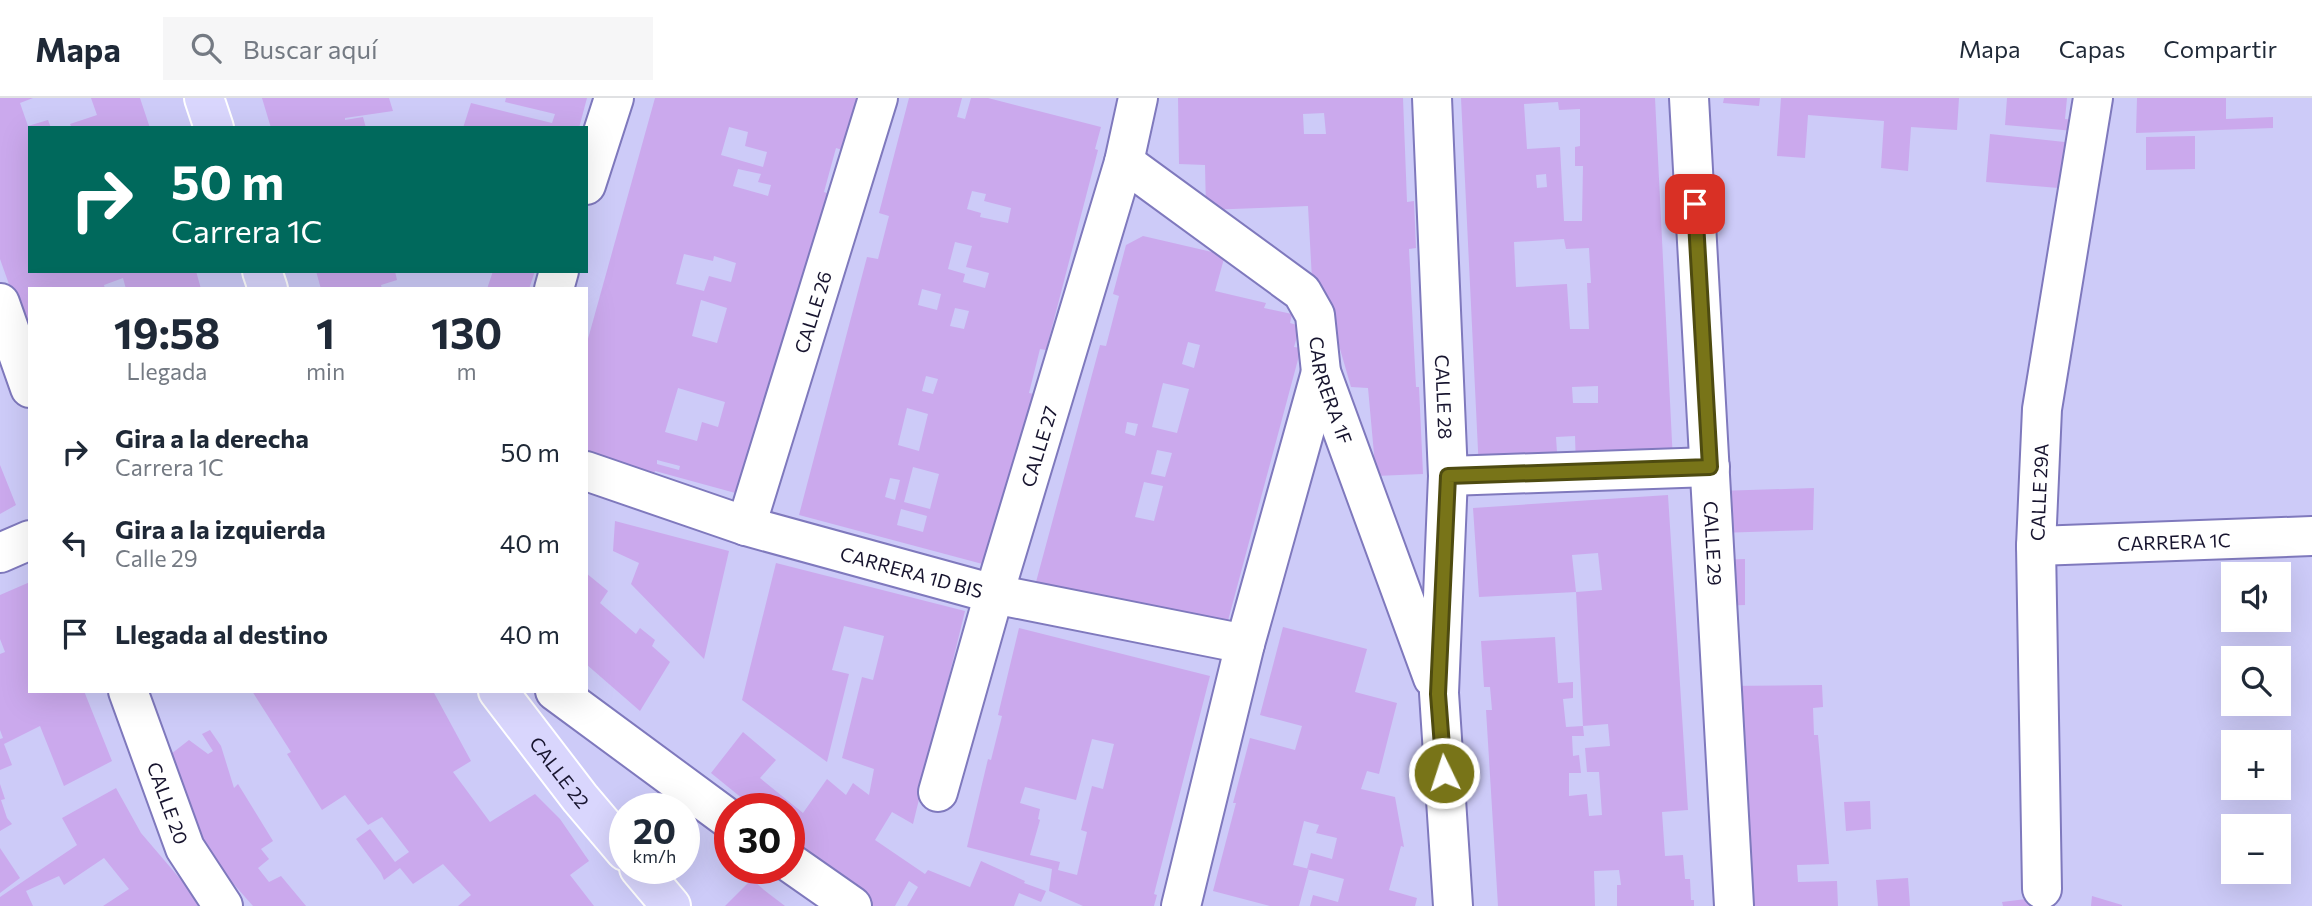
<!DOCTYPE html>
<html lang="es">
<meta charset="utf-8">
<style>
body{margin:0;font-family:Commissioner,sans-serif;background:#f6f6f7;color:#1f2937;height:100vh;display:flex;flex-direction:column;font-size:26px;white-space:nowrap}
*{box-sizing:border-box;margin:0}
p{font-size:23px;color:#747a83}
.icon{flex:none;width:38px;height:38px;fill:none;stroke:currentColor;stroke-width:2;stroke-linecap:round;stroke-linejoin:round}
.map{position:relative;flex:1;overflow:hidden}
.details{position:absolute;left:28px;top:189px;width:560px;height:406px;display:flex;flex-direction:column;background:#fff;border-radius:0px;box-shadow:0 7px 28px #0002}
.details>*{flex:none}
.top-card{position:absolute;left:28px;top:28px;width:560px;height:147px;border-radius:0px;box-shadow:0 7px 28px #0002;background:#00695c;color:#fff;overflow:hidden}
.controls{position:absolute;left:2221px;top:464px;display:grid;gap:14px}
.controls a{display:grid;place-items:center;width:70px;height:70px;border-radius:0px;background:#fff;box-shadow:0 7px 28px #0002;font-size:35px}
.speed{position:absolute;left:609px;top:695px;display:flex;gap:14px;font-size:35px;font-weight:700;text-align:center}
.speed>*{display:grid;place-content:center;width:91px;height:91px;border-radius:50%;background:#fff;box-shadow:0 7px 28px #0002;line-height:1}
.speed small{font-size:18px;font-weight:400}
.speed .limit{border:10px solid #d22;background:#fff;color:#111}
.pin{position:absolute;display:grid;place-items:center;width:60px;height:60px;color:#fff;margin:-30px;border-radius:14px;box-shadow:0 4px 10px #0006}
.me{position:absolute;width:77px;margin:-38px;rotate:356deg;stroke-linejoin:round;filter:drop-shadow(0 0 5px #0008)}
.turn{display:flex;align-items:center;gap:24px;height:147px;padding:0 28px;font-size:32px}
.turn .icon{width:91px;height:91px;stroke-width:2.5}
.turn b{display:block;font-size:49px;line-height:60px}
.eta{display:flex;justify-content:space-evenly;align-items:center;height:119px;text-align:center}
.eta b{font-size:42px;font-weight:700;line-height:49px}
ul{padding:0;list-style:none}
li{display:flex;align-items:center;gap:21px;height:91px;padding:0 28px}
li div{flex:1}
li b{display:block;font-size:26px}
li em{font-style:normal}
header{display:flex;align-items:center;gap:42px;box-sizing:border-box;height:98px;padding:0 35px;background:#fff;border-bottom:2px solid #e0e1e3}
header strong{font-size:33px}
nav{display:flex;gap:38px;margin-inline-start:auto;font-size:24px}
.search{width:490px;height:63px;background:#f6f6f7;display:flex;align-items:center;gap:18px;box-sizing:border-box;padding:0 24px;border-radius:0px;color:#747a83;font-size:26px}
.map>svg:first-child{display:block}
.building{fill:#cba9ed;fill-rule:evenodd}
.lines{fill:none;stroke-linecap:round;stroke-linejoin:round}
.minor-casing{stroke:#7f79bd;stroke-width:42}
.primary-casing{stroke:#fff;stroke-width:42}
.minor{stroke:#fff;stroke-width:38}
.primary{stroke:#d9d6fd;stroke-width:38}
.route-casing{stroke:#4e4b10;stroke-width:18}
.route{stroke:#787418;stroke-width:12}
.labels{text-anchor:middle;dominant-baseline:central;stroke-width:7;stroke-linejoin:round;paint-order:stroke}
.street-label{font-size:19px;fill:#17142e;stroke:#f0f0ff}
</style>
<header>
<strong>Mapa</strong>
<div class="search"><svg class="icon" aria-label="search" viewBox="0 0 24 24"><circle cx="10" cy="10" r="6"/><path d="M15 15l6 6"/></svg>Buscar aquí</div>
<nav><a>Mapa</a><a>Capas</a><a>Compartir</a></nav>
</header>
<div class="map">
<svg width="2312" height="808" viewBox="0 0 2312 808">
<rect width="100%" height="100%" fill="#cdcbf8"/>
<path class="building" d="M 0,0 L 33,0 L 20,5 L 28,28 L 48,22 L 51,30 L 30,30 L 30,173 L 196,173 L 201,191 L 126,191 L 123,180 L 104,187 L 105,191 L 30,191 L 29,228 L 26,218 L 21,220 L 0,161 Z
M 91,0 L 140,0 L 150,30 L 72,30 L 70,26 L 97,17 Z
M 262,0 L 389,0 L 393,13 L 345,20 L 345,22 L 363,19 L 366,30 L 271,30 Z
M 506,0 L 587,0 L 579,30 L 463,30 L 471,5 L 552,25 L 555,16 L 505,4 Z
M 655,0 L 860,0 L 852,28 L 848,27 L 842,52 L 836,50 L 824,94 L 833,97 L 750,399 L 655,373 L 653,379 L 586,361 L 586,248 ZM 729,29 L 748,34 L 745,48 L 767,54 L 763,69 L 721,57 ZM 738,71 L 761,76 L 758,84 L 771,87 L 768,98 L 733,88 ZM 684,156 L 713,163 L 714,158 L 736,165 L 731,184 L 709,178 L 704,193 L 676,186 ZM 701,202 L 727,210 L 717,245 L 692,238 ZM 678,290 L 725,304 L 718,329 L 702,324 L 697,343 L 665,334 ZM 657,362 L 680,368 L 679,372 L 657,366 Z
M 909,0 L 962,0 L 957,19 L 965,21 L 971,0 L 988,0 L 1101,29 L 1095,51 L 1098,52 L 1051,233 L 1046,252 L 1040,251 L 1029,295 L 1034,296 L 990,468 L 799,417 L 867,159 L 878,161 L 889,118 L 879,115 ZM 972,93 L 986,96 L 984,103 L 1011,110 L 1008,125 L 980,119 L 981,115 L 967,111 ZM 955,144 L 972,148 L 966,169 L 989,175 L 985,190 L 963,184 L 965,176 L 948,171 ZM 922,191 L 941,196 L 937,212 L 918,207 ZM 955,210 L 969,213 L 964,231 L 950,228 ZM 926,278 L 938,281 L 933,296 L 922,293 ZM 907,310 L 928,316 L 919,353 L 898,347 ZM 913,369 L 939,376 L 930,411 L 904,404 ZM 890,380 L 900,382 L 895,402 L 885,399 ZM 901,411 L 927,418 L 923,434 L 897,427 Z
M 1178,0 L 1403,0 L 1407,104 L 1414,103 L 1415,127 L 1416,150 L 1409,151 L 1416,289 L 1419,289 L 1423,376 L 1376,378 L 1368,290 L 1351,289 L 1325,199 L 1313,200 L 1308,108 L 1206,112 L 1205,67 L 1179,66 ZM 1324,15 L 1326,36 L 1304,36 L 1303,16 Z
M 1461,0 L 1655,0 L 1673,364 L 1576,369 L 1575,338 L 1556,339 L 1558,369 L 1479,373 ZM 1558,4 L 1559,12 L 1580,11 L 1580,48 L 1575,49 L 1575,68 L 1583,68 L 1582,123 L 1564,123 L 1560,49 L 1527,51 L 1524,6 ZM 1546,76 L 1547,89 L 1537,90 L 1536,77 ZM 1564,141 L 1566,151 L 1589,150 L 1591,185 L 1587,185 L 1589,231 L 1570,231 L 1567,186 L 1516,189 L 1514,144 ZM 1598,288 L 1598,305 L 1573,305 L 1572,289 Z
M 1724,0 L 1760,0 L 1759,8 L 1723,5 Z
M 1781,0 L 1959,0 L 1957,32 L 1911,29 L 1908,73 L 1881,70 L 1884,23 L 1808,17 L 1805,60 L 1777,58 Z
M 2007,0 L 2067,0 L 2065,21 L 2075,22 L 2074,33 L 2005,27 Z
M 2137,0 L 2226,0 L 2226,21 L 2273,19 L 2273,30 L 2136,35 Z
M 1990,36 L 2074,45 L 2070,91 L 1986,84 Z
M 2195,38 L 2195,71 L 2146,72 L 2146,39 Z
M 1143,138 L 1225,157 L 1215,193 L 1266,205 L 1264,210 L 1292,216 L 1290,225 L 1300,228 L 1294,249 L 1301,250 L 1300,254 L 1226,530 L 1036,484 L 1100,247 L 1106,248 L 1119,198 L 1113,196 L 1126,147 ZM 1188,244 L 1200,247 L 1194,270 L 1182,266 ZM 1163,285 L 1189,291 L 1177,335 L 1152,329 ZM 1127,324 L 1138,326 L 1135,338 L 1125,335 ZM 1157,352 L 1172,355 L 1165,379 L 1151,376 ZM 1144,384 L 1163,388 L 1154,423 L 1135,419 Z
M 316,173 L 395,173 L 397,182 L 381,187 L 382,191 L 321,191 Z
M 493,173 L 535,173 L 529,191 L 487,191 Z
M 0,367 L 16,407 L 0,416 Z
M 1814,390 L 1813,432 L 1718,435 L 1718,393 Z
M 1668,397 L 1688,712 L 1662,714 L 1665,758 L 1683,757 L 1685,781 L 1690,781 L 1691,802 L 1694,802 L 1694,808 L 1617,808 L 1617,787 L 1621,787 L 1619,772 L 1594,773 L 1595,808 L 1498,808 L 1486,612 L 1492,612 L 1490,589 L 1484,589 L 1481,543 L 1555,539 L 1558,585 L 1573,584 L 1573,600 L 1563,601 L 1566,629 L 1583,628 L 1576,494 L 1602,492 L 1598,455 L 1572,457 L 1576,494 L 1479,499 L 1473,410 ZM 1608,626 L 1610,648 L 1585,650 L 1587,674 L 1599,674 L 1602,717 L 1589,718 L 1587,696 L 1569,698 L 1569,675 L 1581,675 L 1579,657 L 1573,658 L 1572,638 L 1584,638 L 1583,628 Z
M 615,423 L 729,453 L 704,561 L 631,486 L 639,465 L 613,453 Z
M 1745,461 L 1745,507 L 1717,508 L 1717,462 Z
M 776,465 L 965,513 L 913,726 L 892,714 L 875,742 L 925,776 L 928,772 L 970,789 L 981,763 L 1025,783 L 1024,785 L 1046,793 L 1041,804 L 1019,795 L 1014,808 L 907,808 L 918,789 L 909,783 L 895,808 L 871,808 L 789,748 L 789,710 L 754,710 L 711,675 L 743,634 L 776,662 L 760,680 L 803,715 L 827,681 L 846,697 L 853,685 L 869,697 L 874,671 L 842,660 L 862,579 L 873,582 L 884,538 L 844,528 L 832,572 L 849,576 L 827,664 L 742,602 Z
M 586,475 L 608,493 L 600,505 L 636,536 L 640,530 L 655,542 L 652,548 L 670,564 L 640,613 L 586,566 Z
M 30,484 L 30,593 L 84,593 L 112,663 L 64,688 L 40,628 L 4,646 L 12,667 L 0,672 L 0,641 L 3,640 L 0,632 L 0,556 L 5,554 L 0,541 L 0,497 Z
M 1283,529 L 1367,551 L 1355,594 L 1397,605 L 1379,676 L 1367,673 L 1361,691 L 1395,699 L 1404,749 L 1401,748 L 1389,792 L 1417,800 L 1415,808 L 1310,808 L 1313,797 L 1338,804 L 1344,781 L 1307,771 L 1311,755 L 1332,761 L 1337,740 L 1316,735 L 1319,727 L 1304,723 L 1293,767 L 1309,771 L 1299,808 L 1270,808 L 1213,793 L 1236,705 L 1233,705 L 1250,640 L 1295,652 L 1302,628 L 1260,617 Z
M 1019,530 L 1210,578 L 1154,796 L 1157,797 L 1154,808 L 1083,808 L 1049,793 L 1052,771 L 967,749 L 988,661 L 991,662 L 1002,618 L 998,617 ZM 1092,641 L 1114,646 L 1103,691 L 1092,688 L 1081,732 L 1087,734 L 1077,777 L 1058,772 L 1060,764 L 1030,757 L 1040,722 L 1038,721 L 1040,711 L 1020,705 L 1025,689 L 1076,702 Z
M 1822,587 L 1823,609 L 1813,610 L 1814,637 L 1818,637 L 1829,766 L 1797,767 L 1798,784 L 1837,783 L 1838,808 L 1740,808 L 1723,588 Z
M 252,593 L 433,593 L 471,663 L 453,674 L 490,724 L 535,696 L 560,721 L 589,763 L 570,777 L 594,808 L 458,808 L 471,797 L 443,766 L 413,786 L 400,770 L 384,782 L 381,775 L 356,741 L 370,731 L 395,764 L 409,754 L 382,719 L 368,727 L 345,697 L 322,712 L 287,656 L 291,654 Z
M 210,632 L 221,648 L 234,690 L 238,686 L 273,743 L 261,751 L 269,761 L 258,770 L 269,784 L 281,778 L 306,808 L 253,808 L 222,773 L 189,717 L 171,656 L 189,642 L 208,656 L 213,653 L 202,636 Z
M 0,686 L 5,701 L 1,702 L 7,720 L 12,726 L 0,733 Z
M 116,690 L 141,735 L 188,790 L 198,808 L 103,808 L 129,791 L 104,760 L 64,787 L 59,778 L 26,793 L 33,808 L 0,808 L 0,799 L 77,747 L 62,720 Z
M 1870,703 L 1871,731 L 1846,733 L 1844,704 Z
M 0,750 L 20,780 L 0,795 Z
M 1908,780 L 1910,808 L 1878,808 L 1876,782 Z
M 752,781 L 764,792 L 785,808 L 725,808 Z
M 2092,798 L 2122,807 L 2122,808 L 2091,808 Z
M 2026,801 L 2027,804 L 2057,808 L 2003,808 L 2002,804 Z"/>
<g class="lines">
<g class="minor-casing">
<g id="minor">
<path id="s1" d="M 1432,0 L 1448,378 L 1439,595 L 1453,808"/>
<path id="s2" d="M 1689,0 L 1734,808"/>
<path id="s3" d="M 1124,64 L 1302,194 L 1315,217 L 1321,274 L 1433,580"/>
<path d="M 586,87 L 614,0"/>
<path d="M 554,191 L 559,173"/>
<path d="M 0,205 L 30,290"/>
<path id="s4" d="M 586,373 L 746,428 L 994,496 L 1245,546"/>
<path d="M 1448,378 L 1710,369"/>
<path id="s5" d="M 746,428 L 878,0"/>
<path id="s6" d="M 2036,448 L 2312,438"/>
<path d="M 0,455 L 30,442"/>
<path id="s7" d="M 128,593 L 185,750 L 223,808"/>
<path d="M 555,593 L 730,722"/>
<path id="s8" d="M 938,694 L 994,496 L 1124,64 L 1138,0"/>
<path d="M 789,764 L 852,808"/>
<path id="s9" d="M 2042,791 L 2036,448 L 2042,311 L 2093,0"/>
<path d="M 1181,808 L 1245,546 L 1321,274"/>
</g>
</g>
<g class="primary-casing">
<g id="primary">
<path d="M 204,0 L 214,30"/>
<path d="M 262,173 L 268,191"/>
<path id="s10" d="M 498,593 L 580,700 L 625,753"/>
<path d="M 639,770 L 671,808"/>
</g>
</g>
<use href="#minor" class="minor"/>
<use href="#primary" class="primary"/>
</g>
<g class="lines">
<g class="route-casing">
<path id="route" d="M 1444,675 L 1438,596 L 1448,378 L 1710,369 L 1695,106"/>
</g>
<use href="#route" class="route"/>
</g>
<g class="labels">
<g class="street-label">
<text stroke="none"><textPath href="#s5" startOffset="224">CALLE 26</textPath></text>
<text stroke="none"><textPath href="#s3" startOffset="324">CARRERA 1F</textPath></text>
<text stroke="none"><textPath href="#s1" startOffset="299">CALLE 28</textPath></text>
<text stroke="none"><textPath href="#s8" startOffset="360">CALLE 27</textPath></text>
<text stroke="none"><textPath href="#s9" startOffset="397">CALLE 29A</textPath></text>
<text stroke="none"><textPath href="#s6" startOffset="138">CARRERA 1C</textPath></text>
<text stroke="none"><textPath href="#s2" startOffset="446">CALLE 29</textPath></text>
<text stroke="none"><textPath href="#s4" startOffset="341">CARRERA 1D BIS</textPath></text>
<text stroke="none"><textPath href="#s10" startOffset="102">CALLE 22</textPath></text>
<text stroke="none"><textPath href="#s7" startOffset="119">CALLE 20</textPath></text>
</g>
</g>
</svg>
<div class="controls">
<a><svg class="icon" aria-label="sound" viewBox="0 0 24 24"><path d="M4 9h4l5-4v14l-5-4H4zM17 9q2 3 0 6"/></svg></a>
<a><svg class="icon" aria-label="search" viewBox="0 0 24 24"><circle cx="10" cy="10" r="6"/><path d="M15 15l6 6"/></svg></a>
<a>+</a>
<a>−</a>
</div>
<div class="speed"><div>20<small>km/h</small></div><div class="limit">30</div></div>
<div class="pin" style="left:1695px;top:106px;background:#d93025"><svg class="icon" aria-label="arrive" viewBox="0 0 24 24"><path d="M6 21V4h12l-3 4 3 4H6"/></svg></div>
<svg class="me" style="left:1444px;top:675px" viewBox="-20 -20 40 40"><circle r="17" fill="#787418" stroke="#fff" stroke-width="3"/><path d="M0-11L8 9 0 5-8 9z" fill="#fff"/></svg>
<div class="top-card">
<div class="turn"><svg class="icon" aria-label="right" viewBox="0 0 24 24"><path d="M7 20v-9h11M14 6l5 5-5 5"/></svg><div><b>50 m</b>Carrera 1C</div></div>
</div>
<section class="details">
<div class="eta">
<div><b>19:58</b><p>Llegada</p></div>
<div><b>1</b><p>min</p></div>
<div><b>130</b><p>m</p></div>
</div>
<ul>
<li><svg class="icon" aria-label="right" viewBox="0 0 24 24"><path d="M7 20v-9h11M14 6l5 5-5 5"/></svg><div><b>Gira a la derecha</b><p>Carrera 1C</p></div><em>50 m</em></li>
<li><svg class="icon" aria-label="left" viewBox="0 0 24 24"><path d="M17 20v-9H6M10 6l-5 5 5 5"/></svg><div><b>Gira a la izquierda</b><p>Calle 29</p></div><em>40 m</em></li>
<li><svg class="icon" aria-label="arrive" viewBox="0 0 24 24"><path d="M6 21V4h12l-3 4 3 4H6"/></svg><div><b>Llegada al destino</b></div><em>40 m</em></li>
</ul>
</section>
</div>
